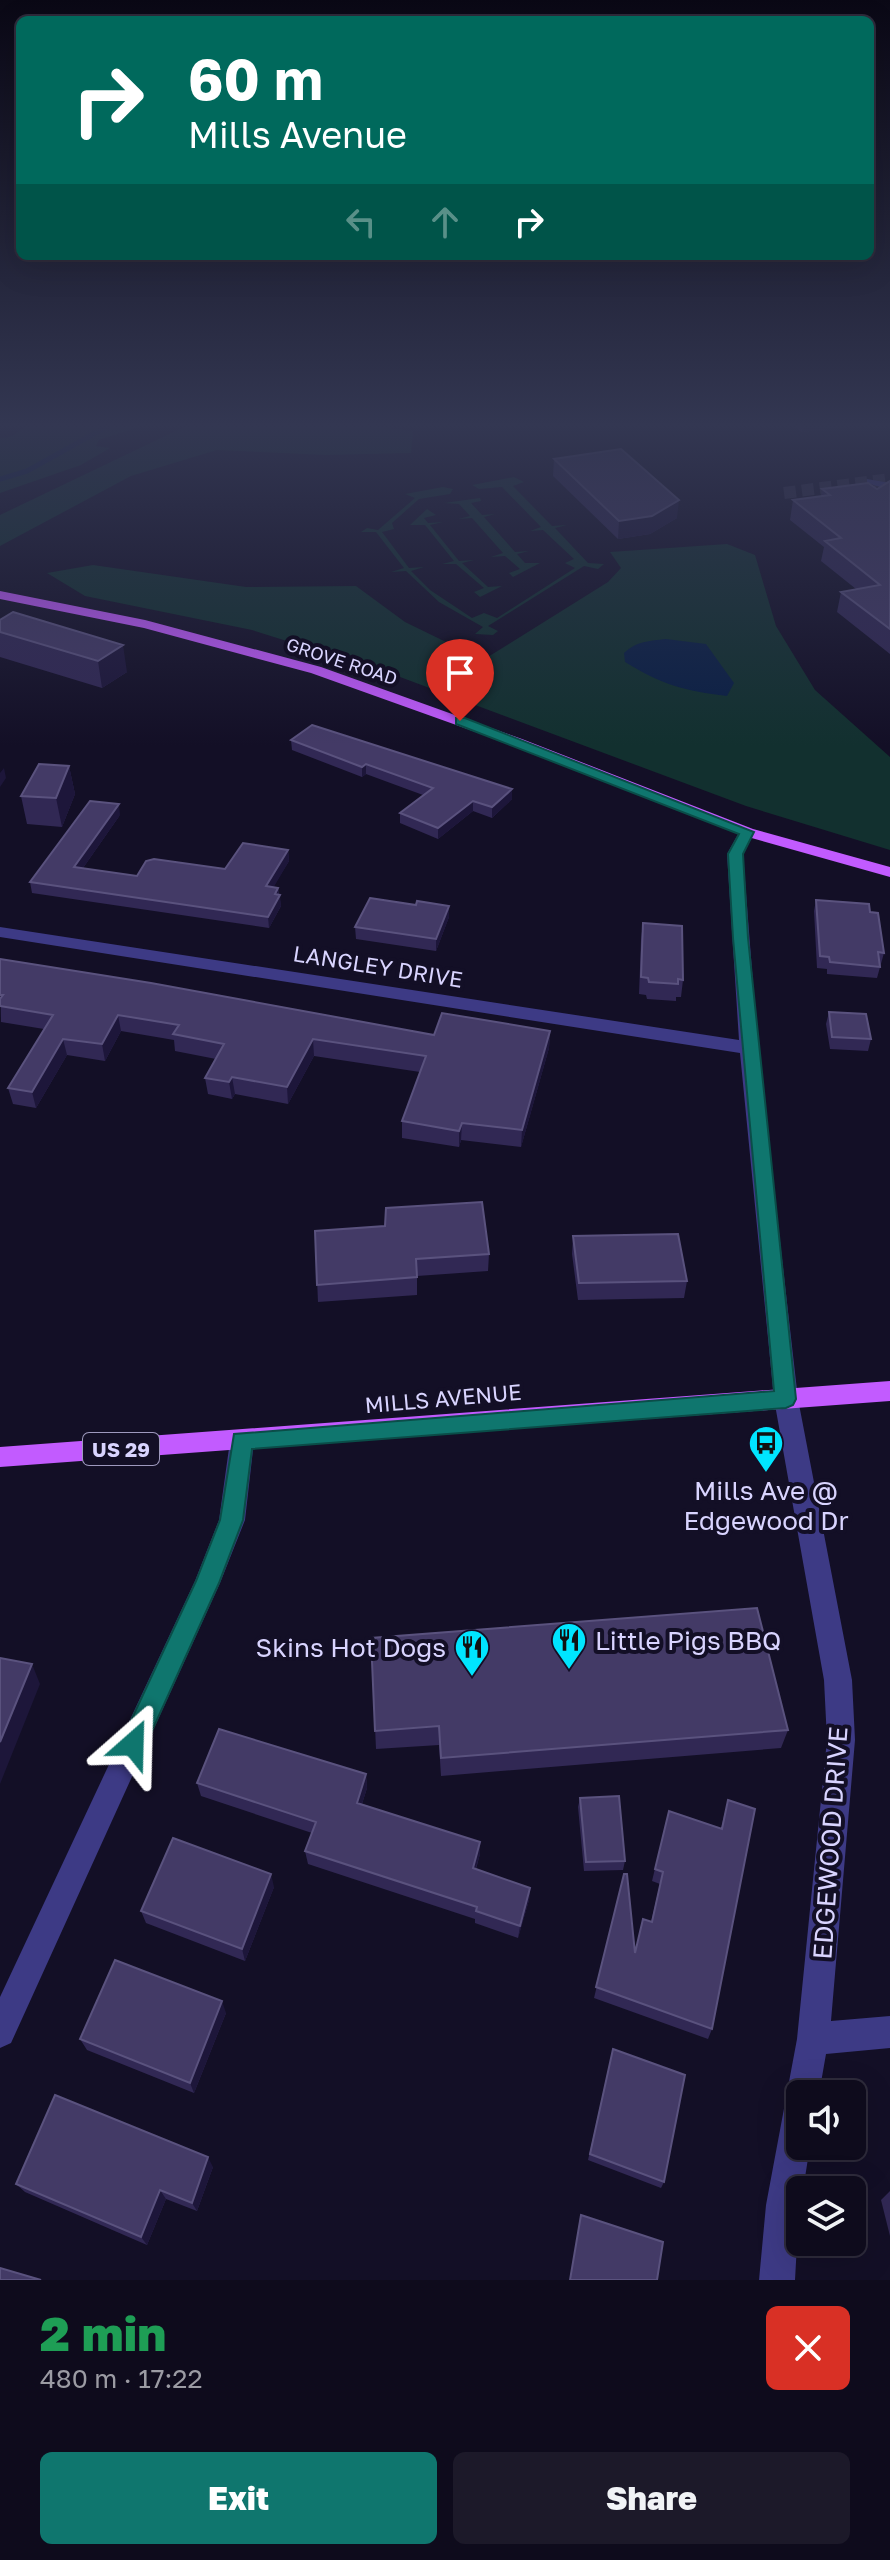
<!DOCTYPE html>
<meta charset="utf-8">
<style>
body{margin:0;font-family:"Golos Text",sans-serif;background:#1c1929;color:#f1f3f6;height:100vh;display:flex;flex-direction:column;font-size:30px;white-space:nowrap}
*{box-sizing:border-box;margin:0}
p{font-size:26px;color:#9b9ba3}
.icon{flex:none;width:44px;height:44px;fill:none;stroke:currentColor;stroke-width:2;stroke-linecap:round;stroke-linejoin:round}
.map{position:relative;height:2280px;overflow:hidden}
.drawer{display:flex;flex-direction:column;background:#0e0b1c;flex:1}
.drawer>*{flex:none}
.guide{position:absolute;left:16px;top:16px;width:858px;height:244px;border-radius:12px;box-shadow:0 8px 32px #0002,0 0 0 2px #2e2b3b;background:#00695c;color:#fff;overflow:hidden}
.buttons{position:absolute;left:786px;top:2080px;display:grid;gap:16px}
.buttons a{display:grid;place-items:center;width:80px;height:80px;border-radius:12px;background:#0e0b1c;box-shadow:0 8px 32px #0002,0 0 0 2px #2e2b3b;font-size:40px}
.pin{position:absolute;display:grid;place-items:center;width:68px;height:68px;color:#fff;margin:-82px -34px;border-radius:50% 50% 50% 0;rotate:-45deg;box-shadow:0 0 8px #0007}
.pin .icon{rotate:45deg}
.me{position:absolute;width:88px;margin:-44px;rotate:25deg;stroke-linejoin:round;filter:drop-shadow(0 0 6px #0008)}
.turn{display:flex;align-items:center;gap:28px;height:168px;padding:0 40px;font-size:36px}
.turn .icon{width:104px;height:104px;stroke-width:2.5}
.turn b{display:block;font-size:56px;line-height:68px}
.lanes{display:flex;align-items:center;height:76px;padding:0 40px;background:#0003;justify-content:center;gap:40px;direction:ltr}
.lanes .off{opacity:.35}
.round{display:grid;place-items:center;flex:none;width:84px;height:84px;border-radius:12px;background:#1c1929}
.headline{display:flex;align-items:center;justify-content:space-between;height:136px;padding:0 40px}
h1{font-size:48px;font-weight:800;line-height:60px;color:#1e9e55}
.cta{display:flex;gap:16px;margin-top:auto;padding:16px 40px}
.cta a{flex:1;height:92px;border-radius:12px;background:#0f766e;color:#fff;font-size:32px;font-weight:800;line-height:92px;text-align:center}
.cta a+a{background:#1c1929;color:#f1f3f6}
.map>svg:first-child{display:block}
.green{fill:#12302f}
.water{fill:#0a1f44}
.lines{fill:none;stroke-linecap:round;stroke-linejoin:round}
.stream{stroke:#0a1f44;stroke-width:5}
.minor-tunnel{stroke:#312d47;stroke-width:12;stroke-dasharray:12 6;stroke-linecap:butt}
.minor{fill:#3d3a85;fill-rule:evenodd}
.major{fill:#c25bff;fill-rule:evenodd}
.wall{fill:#312854}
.shaded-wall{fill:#1d163a}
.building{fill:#433a66;stroke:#5a527e;stroke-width:2}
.route{fill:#0f766e;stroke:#0a4d48;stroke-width:2}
.labels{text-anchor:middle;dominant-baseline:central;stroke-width:8;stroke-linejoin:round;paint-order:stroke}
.far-street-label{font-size:18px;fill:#d9d4ff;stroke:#130f26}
.shield{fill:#130f26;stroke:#9e99be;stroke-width:2}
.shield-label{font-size:20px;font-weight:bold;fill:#d9d4ff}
.street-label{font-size:22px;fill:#d9d4ff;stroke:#130f26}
.near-poi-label{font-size:26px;fill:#d9d4ff;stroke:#130f26}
.near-street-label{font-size:26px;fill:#d9d4ff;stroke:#130f26}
</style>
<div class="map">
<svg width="890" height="2280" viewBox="0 0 890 2280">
<rect width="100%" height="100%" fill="#130f26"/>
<path class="green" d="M 26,426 L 141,426 L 99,440 L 96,446 L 110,448 L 81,465 L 0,493 L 0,438 L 10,437 Z
M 186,426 L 375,426 L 413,431 L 411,453 L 326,455 L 217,450 L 131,476 L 0,546 L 0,515 Z
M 514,477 L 524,482 L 513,486 L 552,526 L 567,525 L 555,528 L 588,563 L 604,564 L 598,569 L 584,566 L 488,626 L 498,631 L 493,635 L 475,634 L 483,627 L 439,602 L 406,571 L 391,572 L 404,568 L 376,532 L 361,532 L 367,528 L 378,530 L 415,498 L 405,494 L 443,487 L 453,489 L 450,494 L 419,499 L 392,523 L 394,529 L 382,532 L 409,568 L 424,567 L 411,571 L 430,590 L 472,618 L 484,613 L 497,618 L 575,568 L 565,563 L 574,559 L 543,530 L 530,531 L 541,527 L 502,487 L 479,489 L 472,485 Z
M 480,498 L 481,501 L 471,503 L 482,515 L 495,514 L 484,517 L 515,552 L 529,551 L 517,554 L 525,563 L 540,563 L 513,577 L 509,573 L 520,569 L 505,556 L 491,557 L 503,553 L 472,518 L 458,519 L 470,516 L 459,504 L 444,503 Z
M 427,509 L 436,515 L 424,518 L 428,523 L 443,522 L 430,525 L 459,561 L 474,560 L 462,563 L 488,587 L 502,586 L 480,597 L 474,592 L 484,588 L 456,564 L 442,564 L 454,561 L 425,525 L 410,525 Z
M 727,544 L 755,555 L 776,626 L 815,690 L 890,757 L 890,850 L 746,806 L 392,674 L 252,630 L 85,596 L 47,573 L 93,565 L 246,587 L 356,586 L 405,622 L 483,660 L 608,582 L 621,568 L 610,552 Z"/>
<path class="water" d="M 666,639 L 706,644 L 734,683 L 727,696 C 685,691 662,685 625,662 L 624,653 C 637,641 649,641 666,639 Z"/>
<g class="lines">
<path class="stream" d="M 0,479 L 27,471 L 108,426"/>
<path class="minor-tunnel" d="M 784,493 L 890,479"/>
<path class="minor" d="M 867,479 L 890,483 L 890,490 L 867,483 Z
M 747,827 L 755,832 L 743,854 L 758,1048 L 798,1399 L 852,1680 L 855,1740 L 831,2021 L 890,2016 L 890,2048 L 826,2054 L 819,2094 L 800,2094 L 800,2146 L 810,2146 L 803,2190 L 800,2190 L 795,2280 L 759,2280 L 766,2205 L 797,2039 L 827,1740 L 824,1680 L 774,1399 L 740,1053 L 0,937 L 0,927 L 739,1040 L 727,854 L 741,829 Z
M 242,1431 L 250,1434 L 254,1441 L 245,1520 L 220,1583 L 11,2043 L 0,2048 L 0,1997 L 195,1581 L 219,1520 L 230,1441 L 234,1434 Z"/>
<path class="major" d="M 0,591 L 145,620 L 321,667 L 522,739 L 753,829 L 890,867 L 890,877 L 741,835 L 512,745 L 311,673 L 144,628 L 0,599 Z
M 890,1381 L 890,1401 L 0,1467 L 0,1447 Z"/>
</g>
<path class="wall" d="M 794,426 L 848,426 L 802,432 Z
M 554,459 L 677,518 L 650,534 L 618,539 L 553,476 Z
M 890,481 L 890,654 L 837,612 L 841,592 L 856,589 L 821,561 L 824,547 L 790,520 L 793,500 L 821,496 L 822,489 L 877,489 Z
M 0,620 L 127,672 L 102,688 L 0,657 Z
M 291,740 L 512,789 L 512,799 L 492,818 L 473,811 L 438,839 L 400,823 L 400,813 L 423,795 L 366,774 L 362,777 L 292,750 Z
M 69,766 L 75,794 L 62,827 L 27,824 L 21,796 Z
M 120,815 L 83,868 L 137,876 L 225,869 L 288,850 L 289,861 L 273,887 L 278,888 L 281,906 L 269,928 L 32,893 L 30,882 Z
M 816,900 L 870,912 L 884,953 L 877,978 L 827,974 L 827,969 L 817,968 L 814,911 Z
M 449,917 L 436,951 L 356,939 L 355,927 Z
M 643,923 L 683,980 L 681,997 L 676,997 L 676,1001 L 647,999 L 646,995 L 639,994 L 641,940 Z
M 0,959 L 434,1035 L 550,1031 L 549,1048 L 521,1147 L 461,1140 L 459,1147 L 402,1138 L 402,1121 L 420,1072 L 314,1056 L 288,1104 L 235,1094 L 232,1099 L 208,1094 L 205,1078 L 216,1059 L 175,1051 L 174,1040 L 121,1031 L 105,1061 L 67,1055 L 36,1108 L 13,1104 L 8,1088 L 44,1029 L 1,1022 Z
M 829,1012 L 871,1039 L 868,1051 L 830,1049 L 826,1024 Z
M 315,1231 L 489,1254 L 488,1271 L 417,1276 L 417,1295 L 318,1302 Z
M 573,1236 L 687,1281 L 684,1298 L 578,1300 L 572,1254 Z
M 371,1638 L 788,1730 L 781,1748 L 441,1776 L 439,1745 L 376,1749 Z
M 366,1774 L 367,1788 L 362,1804 L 480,1842 L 480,1854 L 476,1869 L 530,1888 L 529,1900 L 518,1938 L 475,1923 L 475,1919 L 308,1864 L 305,1851 L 312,1833 L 201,1796 L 197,1783 Z
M 580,1798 L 625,1861 L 623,1870 L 584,1871 L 578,1807 Z
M 728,1800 L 712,2029 L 708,2039 L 594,1998 L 624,1874 L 635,1952 L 651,1922 L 660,1884 L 652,1881 L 669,1811 L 721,1828 Z
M 274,1887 L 245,1961 L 146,1923 L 141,1911 Z
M 226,2013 L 194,2093 L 87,2050 L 80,2039 Z
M 611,2057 L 664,2182 L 661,2188 L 588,2160 Z
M 213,2167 L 197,2211 L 166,2199 L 147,2245 L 25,2192 L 16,2184 Z
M 890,2191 L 890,2236 L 881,2200 Z"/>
<path class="shaded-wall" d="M 803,426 L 848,426 L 802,432 Z
M 679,500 L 677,518 L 650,534 L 618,539 L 619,521 Z
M 123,645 L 127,672 L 102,688 L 98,661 Z
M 366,764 L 366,774 L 362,777 L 362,767 Z
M 69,766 L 75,794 L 62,827 L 56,798 Z
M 4,768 L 6,778 L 0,787 L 0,773 Z
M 512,789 L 512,799 L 492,818 L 492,807 Z
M 473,801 L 473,811 L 438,839 L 438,828 Z
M 119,804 L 120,815 L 76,878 L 74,867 Z
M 288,850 L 289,861 L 268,897 L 266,886 Z
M 278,888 L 279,897 L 280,895 L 281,906 L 269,928 L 268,917 L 275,894 Z
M 449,906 L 449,917 L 436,951 L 436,939 Z
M 118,1015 L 121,1031 L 105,1061 L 102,1044 Z
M 550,1031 L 549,1048 L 521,1147 L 522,1130 Z
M 63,1039 L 67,1055 L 36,1108 L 32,1092 Z
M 313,1039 L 314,1056 L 288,1104 L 287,1087 Z
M 232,1077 L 235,1094 L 232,1099 L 229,1082 Z
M 462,1123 L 461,1140 L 459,1147 L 459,1131 Z
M 32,1664 L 40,1684 L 0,1784 L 0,1742 Z
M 366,1774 L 367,1788 L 358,1816 L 357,1803 Z
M 480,1842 L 480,1854 L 472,1880 L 473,1868 Z
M 271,1874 L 274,1887 L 245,1961 L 242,1949 Z
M 530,1888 L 529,1900 L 518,1938 L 520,1926 Z
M 222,2001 L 226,2013 L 194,2093 L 190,2083 Z
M 208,2157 L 213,2167 L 197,2211 L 192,2203 Z
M 160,2190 L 166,2199 L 147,2245 L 141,2237 Z"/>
<path class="building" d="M 621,449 L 679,500 L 652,516 L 619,521 L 554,459 Z
M 890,481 L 890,629 L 841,592 L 880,585 L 825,541 L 841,538 L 793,500 L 830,495 L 822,489 L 868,483 L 877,489 Z
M 13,612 L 123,645 L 98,661 L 0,632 L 0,620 Z
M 312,725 L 512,789 L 492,807 L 473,801 L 438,828 L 400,813 L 433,788 L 366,764 L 362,767 L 291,740 Z
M 39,764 L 69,766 L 56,798 L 21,796 Z
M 90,801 L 119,804 L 74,867 L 137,876 L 146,861 L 154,859 L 225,869 L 243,843 L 288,850 L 266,886 L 278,888 L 275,894 L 280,895 L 268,917 L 30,882 Z
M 370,898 L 416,905 L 417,901 L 449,906 L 436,939 L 355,927 Z
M 816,900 L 869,904 L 870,912 L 878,913 L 884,953 L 878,952 L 880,967 L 830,962 L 829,957 L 820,956 Z
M 643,923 L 682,926 L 683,980 L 678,979 L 678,984 L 649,982 L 648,978 L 641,977 Z
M 0,959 L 151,983 L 434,1035 L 442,1013 L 550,1031 L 522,1130 L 462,1123 L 459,1131 L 402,1121 L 426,1056 L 313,1039 L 287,1087 L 232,1077 L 229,1082 L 205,1078 L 224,1044 L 173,1034 L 179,1025 L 118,1015 L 102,1044 L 63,1039 L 32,1092 L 8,1088 L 53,1015 L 0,1006 L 0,999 L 3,995 L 0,995 Z
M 829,1012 L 866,1014 L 871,1039 L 832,1037 Z
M 482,1202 L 489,1254 L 416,1259 L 417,1277 L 317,1285 L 315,1231 L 385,1226 L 386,1208 Z
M 678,1234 L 687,1281 L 579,1283 L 573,1236 Z
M 757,1608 L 788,1730 L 441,1758 L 439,1726 L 375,1731 L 371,1638 Z
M 0,1658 L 32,1664 L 0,1742 Z
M 219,1729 L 366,1774 L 357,1803 L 480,1842 L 473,1868 L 530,1888 L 520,1926 L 476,1911 L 477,1907 L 305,1851 L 316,1822 L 197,1783 Z
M 619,1796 L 625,1861 L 586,1862 L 580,1798 Z
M 728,1800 L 755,1809 L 712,2029 L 596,1987 L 624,1874 L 627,1874 L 635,1953 L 643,1919 L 652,1922 L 663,1872 L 655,1869 L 669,1811 L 722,1829 Z
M 173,1838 L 271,1874 L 242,1949 L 141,1911 Z
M 115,1960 L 222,2001 L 190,2083 L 80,2039 Z
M 613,2049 L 685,2075 L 664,2182 L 590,2154 Z
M 55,2095 L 208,2157 L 192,2203 L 160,2190 L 141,2237 L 16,2184 Z
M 581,2215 L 663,2242 L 657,2280 L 570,2280 Z
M 0,2268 L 41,2280 L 0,2280 Z"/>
<linearGradient id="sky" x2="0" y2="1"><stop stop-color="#0a0815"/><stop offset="0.57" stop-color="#333752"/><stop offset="1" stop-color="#333752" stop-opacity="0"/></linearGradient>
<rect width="890" height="746" fill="url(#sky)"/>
<path class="route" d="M 456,718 L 465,718 L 754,832 L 743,854 L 748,938 L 796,1399 L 793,1405 L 786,1408 L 252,1449 L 243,1520 L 219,1583 L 142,1753 L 133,1757 L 124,1753 L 120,1744 L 196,1581 L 220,1520 L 234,1434 L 774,1391 L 733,938 L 728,854 L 739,834 L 456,724 Z"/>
<defs>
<g id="bus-pin" transform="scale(1.8)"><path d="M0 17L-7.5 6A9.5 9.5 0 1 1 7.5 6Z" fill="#00e5ff" stroke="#130f26"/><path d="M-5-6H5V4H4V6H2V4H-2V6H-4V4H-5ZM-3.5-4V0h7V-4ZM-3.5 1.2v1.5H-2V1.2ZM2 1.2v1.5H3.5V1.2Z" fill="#111"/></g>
<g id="restaurant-pin" transform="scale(1.8)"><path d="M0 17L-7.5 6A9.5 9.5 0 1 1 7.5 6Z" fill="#00e5ff" stroke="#130f26"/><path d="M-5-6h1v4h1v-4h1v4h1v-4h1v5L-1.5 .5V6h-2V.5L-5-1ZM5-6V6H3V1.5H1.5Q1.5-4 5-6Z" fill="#111"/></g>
</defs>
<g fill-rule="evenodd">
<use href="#bus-pin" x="766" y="1443"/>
<use href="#restaurant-pin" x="569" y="1640"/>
<use href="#restaurant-pin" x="472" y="1647"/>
</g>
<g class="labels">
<g class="far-street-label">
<text transform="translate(342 661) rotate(18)">GROVE ROAD</text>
</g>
<rect class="shield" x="83" y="1433" width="76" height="32" rx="6"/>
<g class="shield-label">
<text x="121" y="1449">US 29</text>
</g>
<g class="street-label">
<text transform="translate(378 966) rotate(9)">LANGLEY DRIVE</text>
<text transform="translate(443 1398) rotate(-5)">MILLS AVENUE</text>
</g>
<g class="near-poi-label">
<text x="766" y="1490">Mills Ave @<tspan x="766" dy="30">Edgewood Dr</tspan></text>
<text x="595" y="1640" text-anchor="start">Little Pigs BBQ</text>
<text x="446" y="1647" text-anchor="end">Skins Hot Dogs</text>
</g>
<g class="near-street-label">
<text transform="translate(830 1843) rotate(-86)">EDGEWOOD DRIVE</text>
</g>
</g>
</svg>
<div class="buttons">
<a><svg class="icon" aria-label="sound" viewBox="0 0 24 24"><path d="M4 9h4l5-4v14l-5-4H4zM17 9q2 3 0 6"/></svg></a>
<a><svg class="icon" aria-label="layers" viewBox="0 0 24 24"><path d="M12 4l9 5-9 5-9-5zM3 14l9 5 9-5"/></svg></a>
</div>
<div class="pin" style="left:460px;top:721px;background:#d93025"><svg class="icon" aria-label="arrive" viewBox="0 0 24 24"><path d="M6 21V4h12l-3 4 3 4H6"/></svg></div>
<svg class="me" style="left:133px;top:1744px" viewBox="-20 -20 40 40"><path d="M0-17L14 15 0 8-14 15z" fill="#0f766e" stroke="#fff" stroke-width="4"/></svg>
<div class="guide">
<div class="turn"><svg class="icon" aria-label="right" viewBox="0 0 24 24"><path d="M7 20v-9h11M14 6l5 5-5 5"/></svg><div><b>60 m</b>Mills Avenue</div></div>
<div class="lanes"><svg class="icon off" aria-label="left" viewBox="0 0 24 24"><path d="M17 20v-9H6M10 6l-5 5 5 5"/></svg><svg class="icon off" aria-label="ahead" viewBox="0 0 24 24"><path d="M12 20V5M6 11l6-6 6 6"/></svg><svg class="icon" aria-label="right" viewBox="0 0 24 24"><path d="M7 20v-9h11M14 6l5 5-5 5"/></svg></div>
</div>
</div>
<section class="drawer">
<div class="headline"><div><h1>2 min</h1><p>480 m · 17:22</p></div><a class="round" style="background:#d93025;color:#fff"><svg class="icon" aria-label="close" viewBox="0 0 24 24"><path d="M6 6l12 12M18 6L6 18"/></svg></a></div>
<div class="cta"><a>Exit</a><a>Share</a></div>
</section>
